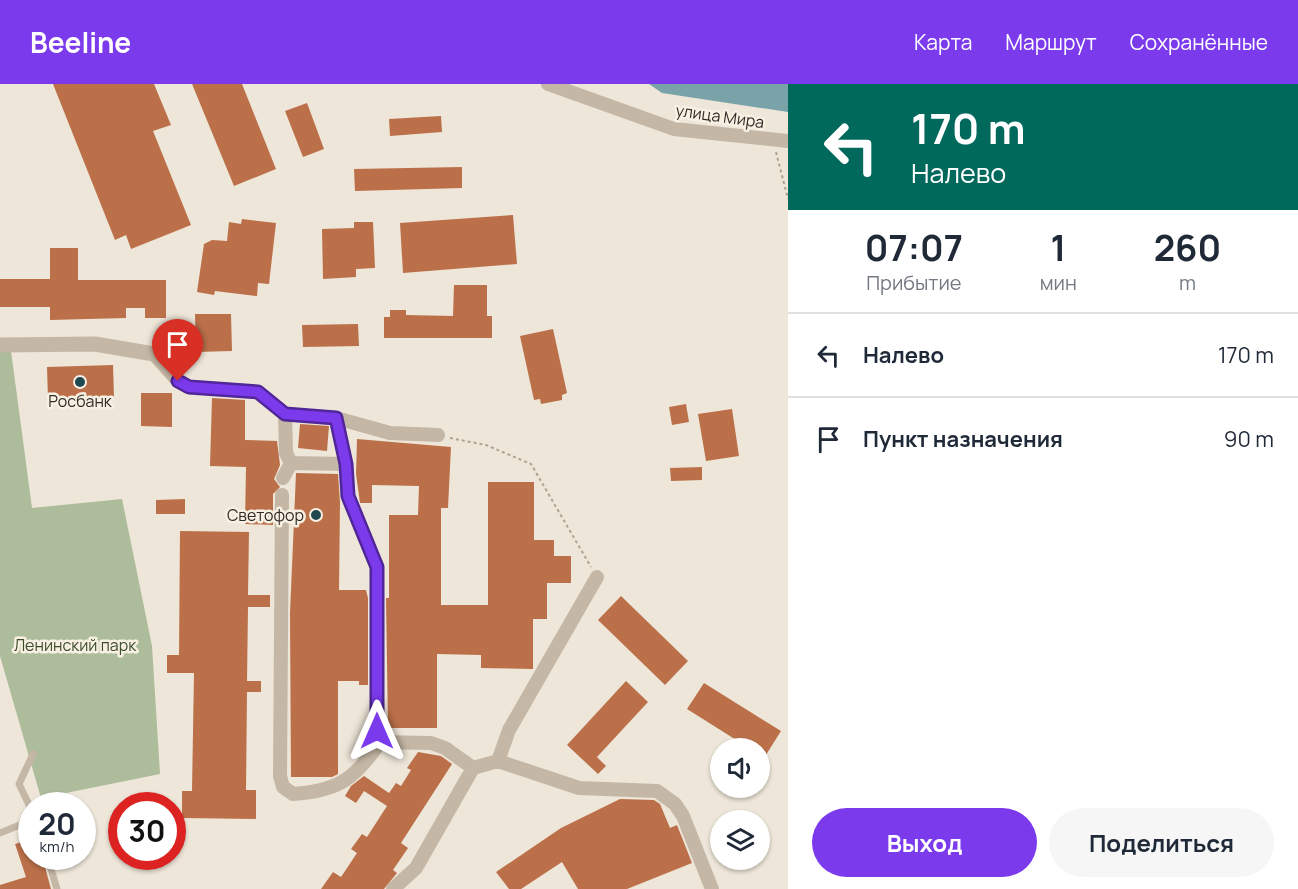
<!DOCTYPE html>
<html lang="ru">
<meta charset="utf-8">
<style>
body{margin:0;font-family:Manrope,sans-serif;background:#f6f6f7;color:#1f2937;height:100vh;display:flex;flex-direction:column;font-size:22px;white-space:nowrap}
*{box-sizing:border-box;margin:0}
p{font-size:20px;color:#747a83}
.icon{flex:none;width:33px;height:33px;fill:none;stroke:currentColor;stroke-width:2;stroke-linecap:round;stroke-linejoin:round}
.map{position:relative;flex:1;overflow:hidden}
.sheet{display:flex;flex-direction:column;background:#fff;width:510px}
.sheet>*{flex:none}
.banner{background:#00695c;color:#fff;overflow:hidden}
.buttons{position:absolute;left:710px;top:654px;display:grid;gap:12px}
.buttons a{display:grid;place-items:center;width:60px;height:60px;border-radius:50%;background:#fff;box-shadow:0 2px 4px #0004;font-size:30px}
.speed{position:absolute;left:18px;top:708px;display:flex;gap:12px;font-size:30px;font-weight:700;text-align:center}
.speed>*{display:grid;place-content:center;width:78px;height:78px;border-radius:50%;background:#fff;box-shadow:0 2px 4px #0004;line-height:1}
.speed small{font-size:15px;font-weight:400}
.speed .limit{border:9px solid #d22;background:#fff;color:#111}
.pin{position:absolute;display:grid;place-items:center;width:51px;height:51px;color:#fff;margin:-62px -26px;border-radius:50% 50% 50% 0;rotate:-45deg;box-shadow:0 0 6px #0007}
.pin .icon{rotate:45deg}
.me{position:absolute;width:66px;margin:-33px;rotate:0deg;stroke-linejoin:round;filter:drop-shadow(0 0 4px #0008)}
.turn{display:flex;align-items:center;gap:21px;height:126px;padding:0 24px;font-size:27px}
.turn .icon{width:78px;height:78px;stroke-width:2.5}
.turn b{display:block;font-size:42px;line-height:51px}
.eta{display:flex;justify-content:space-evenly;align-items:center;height:102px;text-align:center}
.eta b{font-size:36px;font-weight:700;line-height:42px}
.primary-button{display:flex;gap:12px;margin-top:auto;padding:12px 24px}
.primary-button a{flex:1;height:69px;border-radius:36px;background:#7c3aed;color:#fff;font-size:24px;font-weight:700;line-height:69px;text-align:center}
.primary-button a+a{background:#f6f6f7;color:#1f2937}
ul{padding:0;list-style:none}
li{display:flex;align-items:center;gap:18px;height:84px;padding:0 24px;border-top:2px solid #e0e1e3}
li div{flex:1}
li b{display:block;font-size:22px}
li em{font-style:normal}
header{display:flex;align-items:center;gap:36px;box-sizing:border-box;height:84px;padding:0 30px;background:#7c3aed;color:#fff}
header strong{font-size:28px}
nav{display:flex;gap:33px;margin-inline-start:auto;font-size:21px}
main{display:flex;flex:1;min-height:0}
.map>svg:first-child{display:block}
.green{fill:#adbc9a}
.water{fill:#7aa2a9}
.building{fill:#bb7049}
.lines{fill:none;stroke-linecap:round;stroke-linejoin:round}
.path{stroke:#b0a190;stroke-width:2;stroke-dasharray:3 3;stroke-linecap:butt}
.service{stroke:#c5b7a5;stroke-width:7}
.minor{stroke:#c5b7a5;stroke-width:14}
.tertiary{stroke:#c5b7a5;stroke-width:15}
.route-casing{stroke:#51269a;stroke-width:15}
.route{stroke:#7c3aed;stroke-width:10}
.poi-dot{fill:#1f474f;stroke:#f7f0e3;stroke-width:2}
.labels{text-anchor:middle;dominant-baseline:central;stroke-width:5;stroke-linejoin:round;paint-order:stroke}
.street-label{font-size:16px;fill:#312b26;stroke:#f7f0e3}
.poi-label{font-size:16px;fill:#312b26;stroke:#f7f0e3}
.park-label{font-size:16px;fill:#3e4d2c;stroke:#f7f0e3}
</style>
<header>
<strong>Beeline</strong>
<nav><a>Карта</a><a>Маршрут</a><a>Сохранённые</a></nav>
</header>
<main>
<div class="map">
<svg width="788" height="805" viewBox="0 0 788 805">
<rect width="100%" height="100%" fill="#eee6d8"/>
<path class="green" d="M 0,267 L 11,267 L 32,424 L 122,415 L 152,562 L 160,690 L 41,714 L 0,572 Z"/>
<path class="water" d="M 649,0 L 788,0 L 788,28 L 662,9 Z"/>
<path class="building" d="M 53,0 L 154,0 L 171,41 L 153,47 L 191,141 L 131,165 L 126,151 L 115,156 Z
M 192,0 L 242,0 L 276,85 L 234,102 Z
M 307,19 L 324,65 L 303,73 L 285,27 Z
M 441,32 L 442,48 L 390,52 L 389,35 Z
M 462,83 L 462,104 L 355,107 L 354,85 Z
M 513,131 L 517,180 L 403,189 L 400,139 Z
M 242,135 L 276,139 L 269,200 L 258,199 L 257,212 L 215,207 L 214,211 L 197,208 L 204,160 L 212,156 L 227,157 L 229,138 L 241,140 Z
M 354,138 L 373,138 L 375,184 L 356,185 L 356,193 L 323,195 L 322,145 L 354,144 Z
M 50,164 L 78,164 L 78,196 L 166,196 L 166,234 L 145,234 L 145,224 L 126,224 L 126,234 L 50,236 L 50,223 L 0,223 L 0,195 L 50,195 Z
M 454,201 L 487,201 L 487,232 L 492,232 L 492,254 L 384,254 L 384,233 L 390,233 L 390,226 L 406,226 L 406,231 L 453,232 Z
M 195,230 L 231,230 L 232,267 L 196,268 Z
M 358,240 L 359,262 L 303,263 L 302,241 Z
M 553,245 L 567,309 L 562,311 L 562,316 L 541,320 L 540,315 L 534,316 L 520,252 Z
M 113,281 L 114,313 L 48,315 L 47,283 Z
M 141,309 L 172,309 L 172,343 L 141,342 Z
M 212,314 L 245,316 L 245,356 L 277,357 L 280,381 L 274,395 L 280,403 L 273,410 L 273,441 L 245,440 L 246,383 L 210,382 Z
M 686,320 L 689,338 L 672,341 L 669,323 Z
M 732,325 L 739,372 L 706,377 L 698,330 Z
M 300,340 L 329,342 L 327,367 L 298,364 Z
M 357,355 L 451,363 L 448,424 L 441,424 L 441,521 L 488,521 L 488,398 L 534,398 L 534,456 L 554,456 L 554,472 L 571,472 L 571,499 L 547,499 L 547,535 L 533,535 L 533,585 L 481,584 L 481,571 L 437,570 L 437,644 L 388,644 L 386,514 L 389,514 L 389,431 L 418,431 L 419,402 L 372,401 L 372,419 L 360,419 L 356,390 Z
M 702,383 L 702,396 L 671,397 L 670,384 Z
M 296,389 L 338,390 L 340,418 L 339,506 L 366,506 L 368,514 L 368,601 L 359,601 L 359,597 L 338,597 L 338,690 L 332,693 L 291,693 L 290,529 Z
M 185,415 L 185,430 L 156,430 L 156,416 Z
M 180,447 L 249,448 L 248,511 L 270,511 L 270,523 L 248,523 L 247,597 L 261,597 L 261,608 L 247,608 L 246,706 L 256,706 L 256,735 L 182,734 L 182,707 L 192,707 L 194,589 L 167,589 L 167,571 L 179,571 Z
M 621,512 L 688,577 L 665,601 L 598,536 Z
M 626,597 L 648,618 L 597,673 L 606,682 L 598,690 L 567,661 Z
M 704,599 L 781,647 L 759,682 L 759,664 L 749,664 L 687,625 Z
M 418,668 L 441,672 L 452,680 L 401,759 L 408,764 L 393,786 L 397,789 L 384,805 L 321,805 L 333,788 L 341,793 L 357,769 L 351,765 L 362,750 L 367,753 L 387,722 L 364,707 L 356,719 L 345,712 L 351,702 L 364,692 L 389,709 L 396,699 L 401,702 L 411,686 L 407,684 Z
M 620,715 L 654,716 L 660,720 L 670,744 L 677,741 L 692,779 L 627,805 L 578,805 L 562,778 L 521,805 L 509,805 L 496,788 L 561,744 Z
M 32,755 L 32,772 L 42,772 L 51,805 L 0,805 L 0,801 L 26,793 L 15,760 Z"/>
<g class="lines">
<path class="path" d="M 776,68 L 788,115
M 450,354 L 486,361 L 531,380 L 591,483"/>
<path class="service" d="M 32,727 L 19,700 L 33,670
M 0,749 L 32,736
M 47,772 L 57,805"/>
<path class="minor" d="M 548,0 L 674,45 L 788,57
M 154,270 L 178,297 L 189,303 L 258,308 L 285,330 L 336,334 L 390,349 L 438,351
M 285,330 L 286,369 L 291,379 L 346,380
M 336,334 L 346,380 L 348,413 L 377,483 L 377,647 L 380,658 L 431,659 L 445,664 L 473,684 L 498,677 L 579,704 L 657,707 L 675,720 L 683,732 L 712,805
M 283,394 L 291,379
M 282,411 L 280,692 L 283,703 L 293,710 C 338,707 355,695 380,658
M 498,677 L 509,646 L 597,493
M 393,805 L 416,784 L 473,684"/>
<path class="tertiary" d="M 0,261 L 95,260 L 154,270"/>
</g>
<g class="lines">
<g class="route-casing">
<path id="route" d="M 178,297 L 189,303 L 258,308 L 285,330 L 336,334 L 346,380 L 348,412 L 377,483 L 377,647"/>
</g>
<use href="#route" class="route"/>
</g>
<g class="poi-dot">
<circle cx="80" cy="298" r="6"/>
<circle cx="316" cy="431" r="6"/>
</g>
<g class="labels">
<g class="street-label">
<text transform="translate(720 32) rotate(8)">улица Мира</text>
</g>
<g class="poi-label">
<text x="80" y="317">Росбанк</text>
<text x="304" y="431" text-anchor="end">Светофор</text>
</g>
<g class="park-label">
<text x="75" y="561">Ленинский парк</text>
</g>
</g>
</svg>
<div class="buttons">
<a><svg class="icon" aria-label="sound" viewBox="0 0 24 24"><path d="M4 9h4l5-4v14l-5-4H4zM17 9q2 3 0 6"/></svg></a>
<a><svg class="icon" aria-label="layers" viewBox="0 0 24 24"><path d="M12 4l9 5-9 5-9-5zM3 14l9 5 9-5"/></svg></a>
</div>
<div class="speed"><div>20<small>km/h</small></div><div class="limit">30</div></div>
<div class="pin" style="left:178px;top:297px;background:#d93025"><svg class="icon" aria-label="arrive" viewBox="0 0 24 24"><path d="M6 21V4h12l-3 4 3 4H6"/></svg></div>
<svg class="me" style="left:377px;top:647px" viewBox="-20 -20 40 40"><path d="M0-17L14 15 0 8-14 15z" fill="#7c3aed" stroke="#fff" stroke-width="4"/></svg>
</div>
<section class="sheet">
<div class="banner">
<div class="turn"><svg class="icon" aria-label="left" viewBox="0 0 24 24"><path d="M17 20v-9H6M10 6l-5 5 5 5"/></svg><div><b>170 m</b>Налево</div></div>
</div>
<div class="eta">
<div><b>07:07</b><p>Прибытие</p></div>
<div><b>1</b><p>мин</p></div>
<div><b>260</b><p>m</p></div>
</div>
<ul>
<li><svg class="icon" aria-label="left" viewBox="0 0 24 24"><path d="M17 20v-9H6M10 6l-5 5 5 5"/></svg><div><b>Налево</b></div><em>170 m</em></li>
<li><svg class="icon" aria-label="arrive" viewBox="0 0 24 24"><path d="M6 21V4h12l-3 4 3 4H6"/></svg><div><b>Пункт назначения</b></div><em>90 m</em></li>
</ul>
<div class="primary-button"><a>Выход</a><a>Поделиться</a></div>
</section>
</main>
